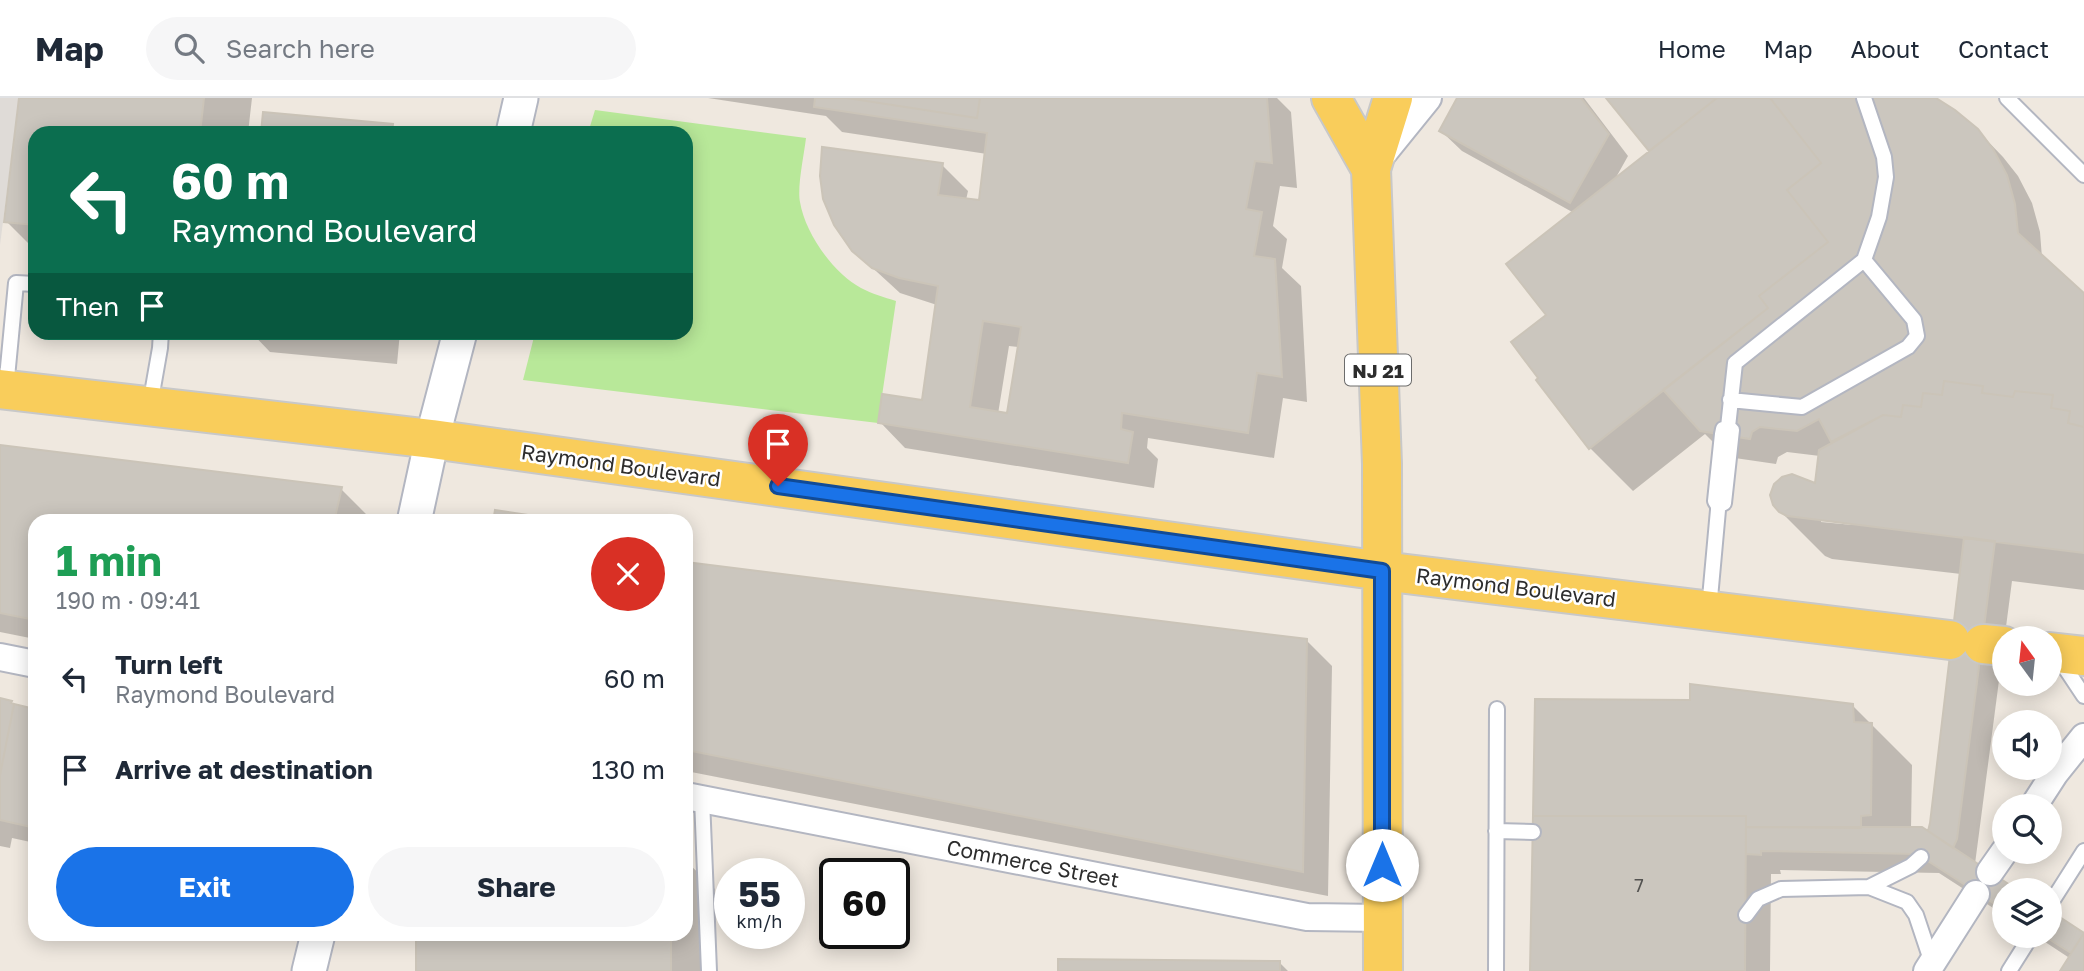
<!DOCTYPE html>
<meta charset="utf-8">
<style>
body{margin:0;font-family:"Golos Text",sans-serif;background:#f6f6f7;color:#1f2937;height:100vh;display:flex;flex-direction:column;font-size:26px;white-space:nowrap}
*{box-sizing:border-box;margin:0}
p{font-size:23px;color:#747a83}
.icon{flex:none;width:38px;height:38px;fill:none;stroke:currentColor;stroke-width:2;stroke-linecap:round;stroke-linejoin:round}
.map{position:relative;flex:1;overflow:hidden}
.side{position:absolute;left:28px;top:416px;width:665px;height:427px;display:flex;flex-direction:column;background:#fff;border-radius:21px;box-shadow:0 4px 18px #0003}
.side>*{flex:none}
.top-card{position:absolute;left:28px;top:28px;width:665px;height:214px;border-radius:21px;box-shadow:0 4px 18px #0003;background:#0b6e4f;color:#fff;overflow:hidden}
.needle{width:46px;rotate:345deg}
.fabs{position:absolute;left:1992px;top:528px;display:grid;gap:14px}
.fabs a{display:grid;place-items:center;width:70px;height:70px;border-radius:50%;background:#fff;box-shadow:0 4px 18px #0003;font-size:35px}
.speed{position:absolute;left:714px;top:760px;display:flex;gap:14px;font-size:35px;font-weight:700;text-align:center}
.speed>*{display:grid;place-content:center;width:91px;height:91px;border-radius:50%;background:#fff;box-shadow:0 4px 18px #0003;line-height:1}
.speed small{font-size:18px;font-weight:400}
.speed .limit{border:4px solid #111;border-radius:10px;background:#fff;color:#111}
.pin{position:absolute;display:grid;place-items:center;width:60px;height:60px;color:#fff;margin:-72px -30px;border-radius:50% 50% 50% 0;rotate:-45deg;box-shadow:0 0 7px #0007}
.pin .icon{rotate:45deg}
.me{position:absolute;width:77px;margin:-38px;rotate:0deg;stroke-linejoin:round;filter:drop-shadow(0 0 5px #0008)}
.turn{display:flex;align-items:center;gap:24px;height:147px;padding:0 28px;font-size:32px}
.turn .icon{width:91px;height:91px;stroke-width:2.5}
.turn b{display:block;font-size:49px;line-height:60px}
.then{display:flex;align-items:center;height:66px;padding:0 28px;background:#0003;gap:14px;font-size:26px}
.round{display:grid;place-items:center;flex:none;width:74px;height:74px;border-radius:37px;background:#f6f6f7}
.headline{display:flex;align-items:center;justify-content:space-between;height:119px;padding:0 28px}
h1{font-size:42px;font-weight:700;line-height:52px;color:#1e9e55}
.primary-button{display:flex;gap:14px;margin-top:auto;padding:14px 28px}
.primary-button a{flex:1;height:80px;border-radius:42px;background:#1a73e8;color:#fff;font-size:28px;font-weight:700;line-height:80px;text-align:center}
.primary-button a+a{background:#f6f6f7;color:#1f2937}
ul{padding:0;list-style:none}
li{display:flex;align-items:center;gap:21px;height:91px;padding:0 28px}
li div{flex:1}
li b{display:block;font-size:26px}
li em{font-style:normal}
header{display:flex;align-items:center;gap:42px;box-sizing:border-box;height:98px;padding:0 35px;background:#fff;border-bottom:2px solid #e0e1e3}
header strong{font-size:33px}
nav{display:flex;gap:38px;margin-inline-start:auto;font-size:24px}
.search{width:490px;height:63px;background:#f6f6f7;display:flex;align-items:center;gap:18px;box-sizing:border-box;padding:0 24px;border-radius:38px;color:#747a83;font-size:26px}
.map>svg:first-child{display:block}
.green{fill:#b8e899}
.plaza{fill:#dfdbd7}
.shadow{fill:#0003;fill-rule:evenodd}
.building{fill:#cbc6be;stroke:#cbc4b8;stroke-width:2;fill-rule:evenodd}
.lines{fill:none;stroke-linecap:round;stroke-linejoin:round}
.service-casing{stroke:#b3b6c1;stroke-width:18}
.minor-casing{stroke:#b3b6c1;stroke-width:30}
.tertiary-casing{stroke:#b3b6c1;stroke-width:37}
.primary-casing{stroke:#c8c8c8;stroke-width:42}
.service{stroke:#fff;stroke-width:14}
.minor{stroke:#fff;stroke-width:26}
.tertiary{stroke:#fff;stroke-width:33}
.primary{stroke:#f9cd5b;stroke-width:38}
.route-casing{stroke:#114b97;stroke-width:18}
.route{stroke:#1a73e8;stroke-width:12}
.labels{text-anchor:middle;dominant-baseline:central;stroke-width:5;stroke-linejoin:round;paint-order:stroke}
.number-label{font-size:18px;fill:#545351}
.shield{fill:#fff;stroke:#6c6c6c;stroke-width:2}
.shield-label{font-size:19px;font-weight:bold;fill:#2d2d2d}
.street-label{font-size:21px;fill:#2d2d2d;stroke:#fff}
</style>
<header>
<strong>Map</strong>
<div class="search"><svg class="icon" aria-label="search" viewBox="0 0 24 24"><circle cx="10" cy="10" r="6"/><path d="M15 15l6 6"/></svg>Search here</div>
<nav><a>Home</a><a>Map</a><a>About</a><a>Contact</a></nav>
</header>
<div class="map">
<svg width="2084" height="873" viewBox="0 0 2084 873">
<rect width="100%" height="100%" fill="#efe8df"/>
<path class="green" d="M 595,12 L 806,40 C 804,57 797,89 800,104 C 805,135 833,175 861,190 C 872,196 884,199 896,203 L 878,325 L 523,282 L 535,235 L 686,234 L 686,35 L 588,35 Z"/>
<path class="plaza" d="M 0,0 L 19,0 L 0,147 Z"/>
<path class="shadow" d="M 20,0 L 252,0 L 248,35 L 35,35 L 35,152 L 6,123 Z
M 708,0 L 1277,0 L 1291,14 L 1297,90 L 1280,88 L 1273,128 L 1287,141 L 1282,170 L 1301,188 L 1307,304 L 1283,300 L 1274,360 L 1148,340 L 1147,350 L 1158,361 L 1154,390 L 905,350 L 880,324 L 923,304 L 937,207 L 900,195 L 853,152 L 942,67 L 968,93 L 966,102 L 980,104 L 987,56 L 842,34 L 826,18 ZM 1009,248 L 1019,249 L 1009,317 L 998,316 Z
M 1459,0 L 1584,0 L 1628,58 L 1614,83 L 1651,54 L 1609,0 L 1932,0 L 1977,32 L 2003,59 L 2018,78 L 2032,105 L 2040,134 L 2042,160 L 2084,198 L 2084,492 L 2012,483 L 1975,766 L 2004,793 L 2004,817 L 1939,775 L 1780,772 L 1781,776 L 1771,776 L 1770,873 L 1532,873 L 1537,603 L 1852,607 L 1912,667 L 1911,731 L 1929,736 L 1961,476 L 1832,461 L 1825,458 L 1774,407 L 1816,387 L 1820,358 L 1787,354 L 1778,359 L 1776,366 L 1728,359 L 1705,336 L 1633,393 L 1590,350 L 1538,282 L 1549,217 L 1574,115 L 1462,53 L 1441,33 ZM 1821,420 L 1849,423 L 1853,427 L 1821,424 ZM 1910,754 L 1925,757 L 1910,757 Z
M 392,28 L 400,35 L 263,35 Z
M 251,234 L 400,234 L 397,266 L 270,254 Z
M 0,349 L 341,391 L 367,417 L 365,424 L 35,424 L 35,541 L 0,534 Z
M 686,466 L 1306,542 L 1332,568 L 1328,798 L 686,673 Z
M 0,602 L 35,612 L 35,745 L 12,740 L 10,750 L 0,748 Z
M 686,763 L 715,791 L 714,873 L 418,873 L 418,836 L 686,836 Z
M 2049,814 L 2084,837 L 2084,873 L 2063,873 L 2071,861 L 2036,838 L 2049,838 Z
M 1059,863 L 1279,864 L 1288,873 L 1059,873 Z"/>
<path class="building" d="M 19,0 L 204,0 L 200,35 L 35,35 L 35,127 L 4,124 Z
M 815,0 L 847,0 L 977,20 L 980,0 L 1267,0 L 1272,65 L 1255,63 L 1246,111 L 1262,114 L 1254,158 L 1275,161 L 1282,279 L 1257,275 L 1248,335 L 1122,315 L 1121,331 L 1133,334 L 1128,365 L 878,325 L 882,296 L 922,302 L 938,188 L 899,180 L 872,170 L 852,153 L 834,127 L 823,101 L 820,78 L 822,49 L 943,65 L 938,97 L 979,102 L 987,35 L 814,9 ZM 983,223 L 1021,229 L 1007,315 L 970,309 Z
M 847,0 L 980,0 L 977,20 Z
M 1457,0 L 1581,0 L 1609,36 L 1570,105 L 1439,33 Z
M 1606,0 L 1717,0 L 1649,53 Z
M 1717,0 L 1770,0 L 1821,65 L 1787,92 L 1828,144 L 1759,198 L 1768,210 L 1589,351 L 1536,282 L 1538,280 L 1511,244 L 1546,217 L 1506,166 Z
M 1770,0 L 1936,0 L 1955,12 L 1978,31 L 1993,51 L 2007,77 L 2015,106 L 2018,135 L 2084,195 L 2084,329 L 2068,325 L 2070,313 L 2051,310 L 2053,297 L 2015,293 L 2013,299 L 1982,295 L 1983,288 L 1944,283 L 1942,297 L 1923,295 L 1921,309 L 1903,307 L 1901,319 L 1883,317 L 1831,344 L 1819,321 L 1797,333 L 1760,329 L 1752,334 L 1750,341 L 1700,333 L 1663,292 L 1768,210 L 1759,198 L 1828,144 L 1787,92 L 1821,65 Z
M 263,14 L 393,26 L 392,35 L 261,35 Z
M 304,234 L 373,234 L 372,241 Z
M 1944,283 L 1983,288 L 1982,295 L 2013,299 L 2015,293 L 2053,297 L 2051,310 L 2070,313 L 2068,325 L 2084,329 L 2084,455 L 1787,418 L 1779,414 L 1773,407 L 1770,397 L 1774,386 L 1782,379 L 1792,376 L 1815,385 L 1819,352 L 1883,317 L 1901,319 L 1903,307 L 1921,309 L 1923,295 L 1942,297 Z
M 0,347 L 342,389 L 334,424 L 35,424 L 35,522 L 0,515 Z
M 495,412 L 575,424 L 493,424 Z
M 1964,439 L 1995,443 L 1957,741 L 1953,750 L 1928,733 L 1930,725 Z
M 686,464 L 1307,541 L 1303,774 L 686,652 Z
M 1690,586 L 1853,606 L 1854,624 L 1872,625 L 1871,717 L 1861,718 L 1861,730 L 1746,729 L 1746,718 L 1533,718 L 1535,601 L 1690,602 Z
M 0,600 L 12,603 L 11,605 L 14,606 L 0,677 Z
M 14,606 L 35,611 L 35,711 L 31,729 L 0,722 L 0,677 Z
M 1533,718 L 1746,718 L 1745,873 L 1530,873 Z
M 1746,729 L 1922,729 L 2019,793 L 2004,793 L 2004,812 L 1917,756 L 1761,753 L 1761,757 L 1746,756 Z
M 2049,812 L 2084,835 L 2071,855 L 2044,838 L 2049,838 Z
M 2084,835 L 2084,873 L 2060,873 Z
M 416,836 L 671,836 L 671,873 L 416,873 Z
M 1058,861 L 1280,863 L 1280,873 L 1058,873 Z"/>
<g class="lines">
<g class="service-casing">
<path id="service" d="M 2007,0 L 2084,77
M 6,290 L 16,185 L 35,186
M 1730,302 L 1802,309 L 1908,249 L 1917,238 L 1914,222 L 1864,162
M 150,307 L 160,250 L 161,234
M 1718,408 L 1724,405 L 1732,332 L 1728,329 L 1735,265 L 1864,162 L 1879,119 L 1886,79 L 1884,59 L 1864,0
M 1709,511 L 1718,412 L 1718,408 L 1715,403 L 1722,336 L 1723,331 L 1728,329
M 2060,562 L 2084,598
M 702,701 L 709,873
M 1496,733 L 1533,734
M 1869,789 L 1911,768 L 1921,759
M 2049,808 L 2084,753
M 1746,817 L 1758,801 L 1781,791 L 1869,789 L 1907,804 L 1916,817 L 1932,865
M 1496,873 L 1497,611
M 2009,873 L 2031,838"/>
</g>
<g class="minor-casing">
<path id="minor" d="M 1381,58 L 1428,0
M 0,559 L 35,566
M 686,698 L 1307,819 L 1382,820
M 2033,709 L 2055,675 L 2084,639
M 1990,774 L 2004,754
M 1927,873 L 1976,796"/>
</g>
<g class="tertiary-casing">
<path id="tertiary" d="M 513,35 L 521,0
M 414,424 L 432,341 L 460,234
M 309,873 L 318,836"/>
</g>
<g class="primary-casing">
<path id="primary" d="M 1331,0 L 1371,71
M 0,291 L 432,341 L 1382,473 L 1950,542
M 1983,546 L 2004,548
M 2049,554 L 2084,558
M 1383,873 L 1382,366 L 1371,71 L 1393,0"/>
</g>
<use href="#service" class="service"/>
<use href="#minor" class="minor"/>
<use href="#tertiary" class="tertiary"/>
<use href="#primary" class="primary"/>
</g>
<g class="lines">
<g class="route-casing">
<path id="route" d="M 778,388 L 1382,473 L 1382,767"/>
</g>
<use href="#route" class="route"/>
</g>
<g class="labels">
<g class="number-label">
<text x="1639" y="787">7</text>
</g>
<rect class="shield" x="1345" y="256.5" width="66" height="31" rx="5"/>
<g class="shield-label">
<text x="1378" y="272">NJ 21</text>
</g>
<g class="street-label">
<text transform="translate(621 367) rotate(8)">Raymond Boulevard</text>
<text transform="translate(1516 489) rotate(7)">Raymond Boulevard</text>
<text transform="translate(1033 765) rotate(11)">Commerce Street</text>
</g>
</g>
</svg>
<div class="fabs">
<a><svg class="needle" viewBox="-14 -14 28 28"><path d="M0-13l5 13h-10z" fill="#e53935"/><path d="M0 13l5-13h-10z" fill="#747a83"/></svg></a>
<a><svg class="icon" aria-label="sound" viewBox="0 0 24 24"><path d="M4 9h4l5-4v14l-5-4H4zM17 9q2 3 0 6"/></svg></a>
<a><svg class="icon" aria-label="search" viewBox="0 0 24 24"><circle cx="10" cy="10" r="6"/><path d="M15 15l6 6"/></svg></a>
<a><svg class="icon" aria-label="layers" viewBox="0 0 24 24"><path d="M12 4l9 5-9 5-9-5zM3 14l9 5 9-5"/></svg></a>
</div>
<div class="speed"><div>55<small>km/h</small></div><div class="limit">60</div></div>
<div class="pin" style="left:778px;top:388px;background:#d93025"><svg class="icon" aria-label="arrive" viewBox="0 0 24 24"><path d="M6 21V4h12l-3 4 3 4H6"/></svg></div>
<svg class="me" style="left:1382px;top:767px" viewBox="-20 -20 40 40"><circle r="19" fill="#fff"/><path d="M0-13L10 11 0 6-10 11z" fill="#1a73e8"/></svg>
<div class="top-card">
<div class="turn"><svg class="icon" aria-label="left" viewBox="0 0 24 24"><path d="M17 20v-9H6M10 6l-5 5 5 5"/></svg><div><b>60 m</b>Raymond Boulevard</div></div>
<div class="then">Then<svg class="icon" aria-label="arrive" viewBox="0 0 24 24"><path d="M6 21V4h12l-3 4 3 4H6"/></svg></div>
</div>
<section class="side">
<div class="headline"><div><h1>1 min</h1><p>190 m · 09:41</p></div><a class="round" style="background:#d93025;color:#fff"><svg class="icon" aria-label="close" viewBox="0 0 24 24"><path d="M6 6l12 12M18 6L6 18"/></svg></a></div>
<ul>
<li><svg class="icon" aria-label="left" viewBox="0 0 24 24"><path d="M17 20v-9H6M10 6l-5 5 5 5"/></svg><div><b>Turn left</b><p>Raymond Boulevard</p></div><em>60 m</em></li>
<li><svg class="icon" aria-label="arrive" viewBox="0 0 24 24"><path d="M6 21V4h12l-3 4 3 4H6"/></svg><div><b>Arrive at destination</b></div><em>130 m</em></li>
</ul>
<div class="primary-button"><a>Exit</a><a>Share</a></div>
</section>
</div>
